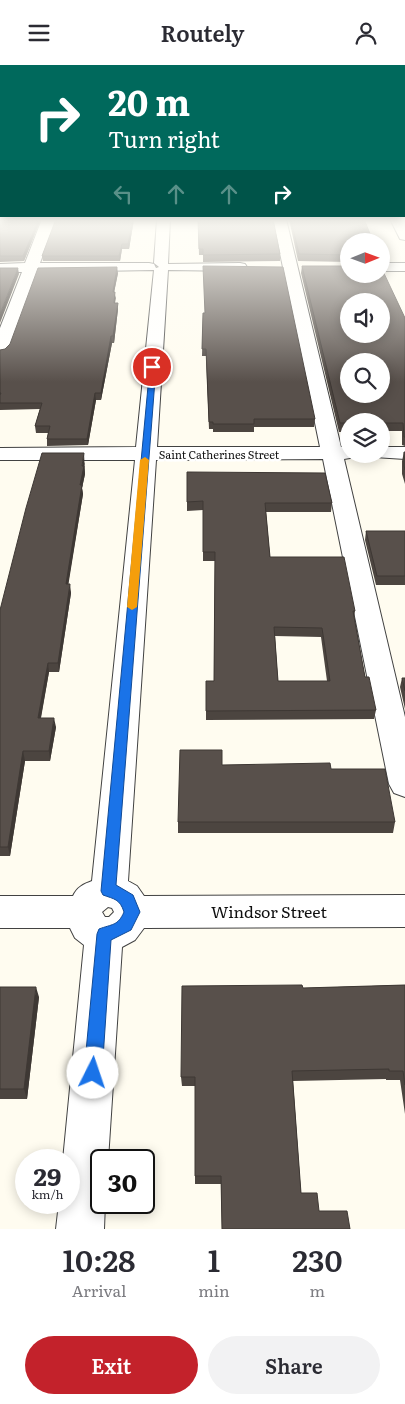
<!DOCTYPE html>
<style>
body{margin:0;font-family:Literata,serif;background:#f2f2f3;color:#2b2b33;height:100vh;display:flex;flex-direction:column;font-size:19px;white-space:nowrap}
*{box-sizing:border-box;margin:0}
p{font-size:16px;color:#7c7c81}
.icon{flex:none;width:28px;height:28px;fill:none;stroke:currentColor;stroke-width:2;stroke-linecap:round;stroke-linejoin:round}
.map{position:relative;height:1164px;overflow:hidden}
.drawer{display:flex;flex-direction:column;background:#fff;flex:1}
.drawer>*{flex:none}
.hud{position:absolute;left:0px;top:0px;width:405px;height:152px;box-shadow:0 2px 12px #0003;background:#00695c;color:#fff;overflow:hidden}
.needle{width:32px;rotate:89deg}
.controls{position:absolute;left:340px;top:168px;display:grid;gap:10px}
.controls a{display:grid;place-items:center;width:50px;height:50px;border-radius:50%;background:#fff;box-shadow:0 2px 12px #0003;font-size:25px}
.speed{position:absolute;left:15px;top:1084px;display:flex;gap:10px;font-size:25px;font-weight:700;text-align:center}
.speed>*{display:grid;place-content:center;width:65px;height:65px;border-radius:50%;background:#fff;box-shadow:0 2px 12px #0003;line-height:1}
.speed small{font-size:12px;font-weight:400}
.speed .limit{border:2px solid #111;border-radius:8px;background:#fff;color:#111}
.pin{position:absolute;display:grid;place-items:center;width:42px;height:42px;color:#fff;margin:-21px;border:2px solid #fff;border-radius:50%;box-shadow:0 1px 5px #0007}
.me{position:absolute;width:55px;margin:-28px;rotate:4deg;stroke-linejoin:round;filter:drop-shadow(0 0 4px #0008)}
.turn{display:flex;align-items:center;gap:18px;height:105px;padding:0 25px;font-size:22px}
.turn .icon{width:65px;height:65px;stroke-width:2.5}
.turn b{display:block;font-size:35px;line-height:42px}
.lanes{display:flex;align-items:center;height:48px;padding:0 25px;background:#0003;justify-content:center;gap:25px;direction:ltr}
.lanes .off{opacity:.35}
.eta{display:flex;justify-content:space-evenly;align-items:center;height:85px;text-align:center}
.eta b{font-size:30px;font-weight:600;line-height:35px}
.button{display:flex;gap:10px;margin-top:auto;padding:10px 25px}
.button a{flex:1;height:58px;border-radius:30px;background:#c3222b;color:#fff;font-size:20px;font-weight:600;line-height:58px;text-align:center}
.button a+a{background:#f2f2f3;color:#2b2b33}
header{display:flex;justify-content:space-between;align-items:center;height:65px;padding:0 25px;background:#fff;font-size:22px;font-weight:600}
.map>svg:first-child{display:block}
.lines{fill:none;stroke-linecap:round;stroke-linejoin:round}
.minor-casing{stroke:#424242;stroke-width:2}
.minor{fill:#fff;fill-rule:evenodd}
.wall{fill:#4c4540;fill-rule:evenodd}
.shaded-wall{fill:#3e3834}
.building{fill:#58504b;stroke:#3e3834;fill-rule:evenodd}
.route{fill:#1a73e8;stroke:#114b97}
.slow{fill:#f59e0b}
.labels{text-anchor:middle;dominant-baseline:central;stroke-width:5;stroke-linejoin:round;paint-order:stroke}
.far-street-label{font-size:11px;fill:#0f0f0f;stroke:#fff}
.near-street-label{font-size:16px;fill:#0f0f0f;stroke:#fff}
</style>
<header><svg class="icon" aria-label="menu" viewBox="0 0 24 24"><path d="M4 6h16M4 12h16M4 18h16"/></svg>Routely<svg class="icon" aria-label="person" viewBox="0 0 24 24"><circle cx="12" cy="8" r="4"/><path d="M4 21q1-7 8-7t8 7"/></svg></header>
<div class="map">
<svg width="405" height="1164" viewBox="0 0 405 1164">
<rect width="100%" height="100%" fill="#fffcf0"/>
<g class="lines">
<g class="minor-casing">
<path id="minor" d="M 42,154 L 56,154 L 40,198 L 149,198 L 154,199 L 156,203 L 159,202 L 154,198 L 157,154 L 170,154 L 168,199 L 240,198 L 245,199 L 247,202 L 245,205 L 240,206 L 168,205 L 157,382 L 320,382 L 273,154 L 286,154 L 341,382 L 349,382 L 349,389 L 359,389 L 356,392 L 344,394 L 405,652 L 405,732 L 394,728 L 389,719 L 323,394 L 156,395 L 128,816 L 137,821 L 144,831 L 405,830 L 405,862 L 144,863 L 135,875 L 122,882 L 108,1095 L 101,1095 L 101,1138 L 105,1138 L 104,1164 L 56,1164 L 59,1138 L 69,1138 L 69,1095 L 63,1095 L 84,880 L 75,873 L 70,863 L 0,863 L 0,831 L 73,831 C 77,822 84,819 92,816 L 135,395 L 0,395 L 0,383 L 136,382 L 154,205 L 37,207 L 9,285 L 6,289 L 0,290 L 0,263 L 22,207 L 0,207 L 0,199 L 25,198 ZM 108,842 L 112,843 L 114,847 L 109,852 L 105,852 L 102,847 Z
M 390,154 L 402,154 L 405,158 L 405,175 L 400,174 Z
M 381,198 L 405,198 L 405,206 L 381,206 Z
M 381,382 L 405,382 L 405,394 L 374,392 L 371,389 L 381,389 Z"/>
</g>
<use href="#minor" class="minor"/>
</g>
<path class="wall" d="M 0,154 L 41,154 L 24,196 L 0,197 Z
M 56,154 L 134,154 L 129,184 L 122,184 L 120,196 L 43,196 L 42,191 Z
M 198,154 L 280,189 L 280,196 L 203,197 L 203,190 L 199,190 Z
M 289,154 L 364,154 L 349,176 L 349,197 L 298,196 Z
M 302,201 L 405,253 L 405,381 L 402,380 L 402,366 L 381,366 L 381,356 L 349,356 L 349,367 L 339,367 L 301,208 Z
M 118,208 L 114,227 L 116,233 L 115,238 L 118,244 L 114,278 L 112,278 L 101,335 L 96,335 L 88,380 L 47,381 L 47,374 L 48,368 L 36,368 L 35,361 L 40,344 L 0,345 L 0,285 L 5,284 Z
M 203,248 L 205,248 L 315,354 L 314,362 L 254,362 L 254,367 L 213,367 L 213,364 L 209,364 L 206,291 L 202,291 Z
M 404,387 L 405,387 L 405,419 L 402,409 L 402,396 Z
M 85,397 L 84,401 L 85,409 L 82,423 L 83,429 L 68,519 L 71,528 L 59,607 L 49,607 L 41,653 L 56,662 L 50,696 L 25,696 L 10,791 L 0,791 L 0,545 Z
M 187,407 L 332,438 L 331,447 L 266,447 L 270,492 L 355,546 L 354,552 L 365,612 L 376,645 L 374,654 L 206,655 L 206,616 L 214,616 L 215,496 L 203,496 L 203,445 L 187,446 ZM 275,571 L 321,572 L 327,616 L 278,616 Z
M 366,466 L 405,466 L 405,520 L 376,520 L 365,475 Z
M 402,613 L 405,613 L 405,644 L 400,622 Z
M 331,704 L 395,757 L 393,768 L 178,768 L 178,757 Z
M 405,920 L 405,1049 L 400,1015 L 386,1015 L 386,1014 L 293,1016 L 301,1128 L 319,1146 L 350,1164 L 222,1164 L 221,1119 L 195,1119 L 195,1021 L 182,1021 L 181,1012 L 303,923 Z
M 0,922 L 39,932 L 27,1034 L 0,1034 Z"/>
<path class="shaded-wall" d="M 39,154 L 41,154 L 24,196 L 23,191 Z
M 133,154 L 134,154 L 129,184 L 128,179 Z
M 122,179 L 122,184 L 120,196 L 119,191 Z
M 117,202 L 118,208 L 113,233 L 113,227 Z
M 18,203 L 19,209 L 0,258 L 0,249 Z
M 118,238 L 118,244 L 114,278 L 113,271 Z
M 111,271 L 112,278 L 101,335 L 101,328 Z
M 95,328 L 96,335 L 88,380 L 87,374 Z
M 84,388 L 85,409 L 82,423 L 83,429 L 67,528 L 66,519 L 80,420 L 82,401 Z
M 70,519 L 71,528 L 59,607 L 58,598 Z
M 48,598 L 49,607 L 39,662 L 38,653 Z
M 54,653 L 56,662 L 50,696 L 49,686 Z
M 23,686 L 25,696 L 10,791 L 8,782 Z
M 36,922 L 39,932 L 27,1034 L 24,1024 Z"/>
<path class="building" d="M 0,154 L 39,154 L 23,191 L 0,191 Z
M 56,154 L 133,154 L 128,179 L 122,179 L 119,191 L 42,191 Z
M 198,154 L 273,154 L 280,189 L 203,190 L 203,184 L 199,184 Z
M 291,154 L 364,154 L 373,176 L 349,176 L 349,190 L 299,189 Z
M 203,201 L 283,202 L 315,354 L 254,354 L 254,359 L 213,359 L 213,357 L 209,357 L 206,284 L 202,284 L 203,248 L 205,248 Z
M 302,201 L 349,201 L 349,209 L 381,209 L 381,202 L 405,253 L 405,372 L 404,372 L 403,358 L 381,358 L 381,356 L 349,356 L 349,358 L 340,358 ZM 349,236 L 381,236 L 381,269 L 349,269 ZM 349,296 L 381,296 L 381,329 L 349,329 Z
M 117,202 L 113,227 L 115,227 L 114,238 L 118,238 L 113,271 L 111,271 L 101,328 L 95,328 L 87,374 L 47,374 L 50,361 L 35,361 L 42,338 L 0,338 L 0,330 L 1,328 L 0,328 L 0,285 L 5,284 L 10,279 L 38,203 Z
M 0,203 L 18,203 L 0,249 Z
M 404,387 L 405,387 L 405,405 L 404,401 Z
M 42,388 L 84,388 L 82,401 L 84,401 L 80,420 L 82,420 L 66,519 L 70,519 L 58,598 L 48,598 L 38,653 L 54,653 L 49,686 L 23,686 L 8,782 L 0,782 L 0,545 L 26,443 Z
M 187,407 L 325,408 L 332,438 L 265,438 L 270,492 L 344,492 L 355,546 L 353,546 L 365,612 L 369,612 L 376,645 L 206,646 L 206,616 L 214,616 L 215,487 L 203,487 L 203,436 L 187,437 ZM 274,562 L 322,563 L 330,616 L 278,616 Z
M 366,466 L 405,466 L 405,511 L 377,511 Z
M 402,613 L 405,613 L 405,626 Z
M 180,685 L 222,685 L 222,700 L 330,698 L 331,704 L 385,704 L 395,757 L 178,757 Z
M 302,920 L 303,923 L 405,920 L 405,1020 L 403,1006 L 389,1006 L 389,1004 L 292,1006 L 301,1128 L 317,1128 L 319,1146 L 347,1146 L 350,1164 L 222,1164 L 221,1111 L 195,1111 L 195,1012 L 181,1012 L 182,921 Z
M 0,922 L 36,922 L 24,1024 L 0,1024 Z"/>
<linearGradient id="sky" x2="0" y2="1"><stop stop-color="#93c5ee"/><stop offset="0.49" stop-color="#fffef8"/><stop offset="1" stop-color="#fffef8" stop-opacity="0"/></linearGradient>
<rect width="405" height="317" fill="url(#sky)"/>
<path class="route" d="M 150,300 L 156,302 L 116,820 L 133,830 L 140,847 L 131,865 L 111,875 L 102,1008 L 99,1014 L 93,1017 L 87,1014 L 84,1008 L 97,869 L 99,864 C 112,859 118,861 124,847 C 120,834 114,834 103,830 L 101,826 Z"/>
<path class="slow" d="M 145,392 L 149,395 L 137,542 L 132,545 L 127,542 L 140,395 Z"/>
<g class="labels">
<g class="far-street-label">
<text x="219" y="389">Saint Catherines Street</text>
</g>
<g class="near-street-label">
<text x="269" y="846">Windsor Street</text>
</g>
</g>
</svg>
<div class="controls">
<a><svg class="needle" viewBox="-14 -14 28 28"><path d="M0-13l5 13h-10z" fill="#e53935"/><path d="M0 13l5-13h-10z" fill="#7c7c81"/></svg></a>
<a><svg class="icon" aria-label="sound" viewBox="0 0 24 24"><path d="M4 9h4l5-4v14l-5-4H4zM17 9q2 3 0 6"/></svg></a>
<a><svg class="icon" aria-label="search" viewBox="0 0 24 24"><circle cx="10" cy="10" r="6"/><path d="M15 15l6 6"/></svg></a>
<a><svg class="icon" aria-label="layers" viewBox="0 0 24 24"><path d="M12 4l9 5-9 5-9-5zM3 14l9 5 9-5"/></svg></a>
</div>
<div class="speed"><div>29<small>km/h</small></div><div class="limit">30</div></div>
<div class="pin" style="left:152px;top:302px;background:#d93025"><svg class="icon" aria-label="arrive" viewBox="0 0 24 24"><path d="M6 21V4h12l-3 4 3 4H6"/></svg></div>
<svg class="me" style="left:93px;top:1008px" viewBox="-20 -20 40 40"><circle r="19" fill="#fff"/><path d="M0-13L10 11 0 6-10 11z" fill="#1a73e8"/></svg>
<div class="hud">
<div class="turn"><svg class="icon" aria-label="right" viewBox="0 0 24 24"><path d="M7 20v-9h11M14 6l5 5-5 5"/></svg><div><b>20 m</b>Turn right</div></div>
<div class="lanes"><svg class="icon off" aria-label="left" viewBox="0 0 24 24"><path d="M17 20v-9H6M10 6l-5 5 5 5"/></svg><svg class="icon off" aria-label="ahead" viewBox="0 0 24 24"><path d="M12 20V5M6 11l6-6 6 6"/></svg><svg class="icon off" aria-label="ahead" viewBox="0 0 24 24"><path d="M12 20V5M6 11l6-6 6 6"/></svg><svg class="icon" aria-label="right" viewBox="0 0 24 24"><path d="M7 20v-9h11M14 6l5 5-5 5"/></svg></div>
</div>
</div>
<section class="drawer">
<div class="eta">
<div><b>10:28</b><p>Arrival</p></div>
<div><b>1</b><p>min</p></div>
<div><b>230</b><p>m</p></div>
</div>
<div class="button"><a>Exit</a><a>Share</a></div>
</section>
